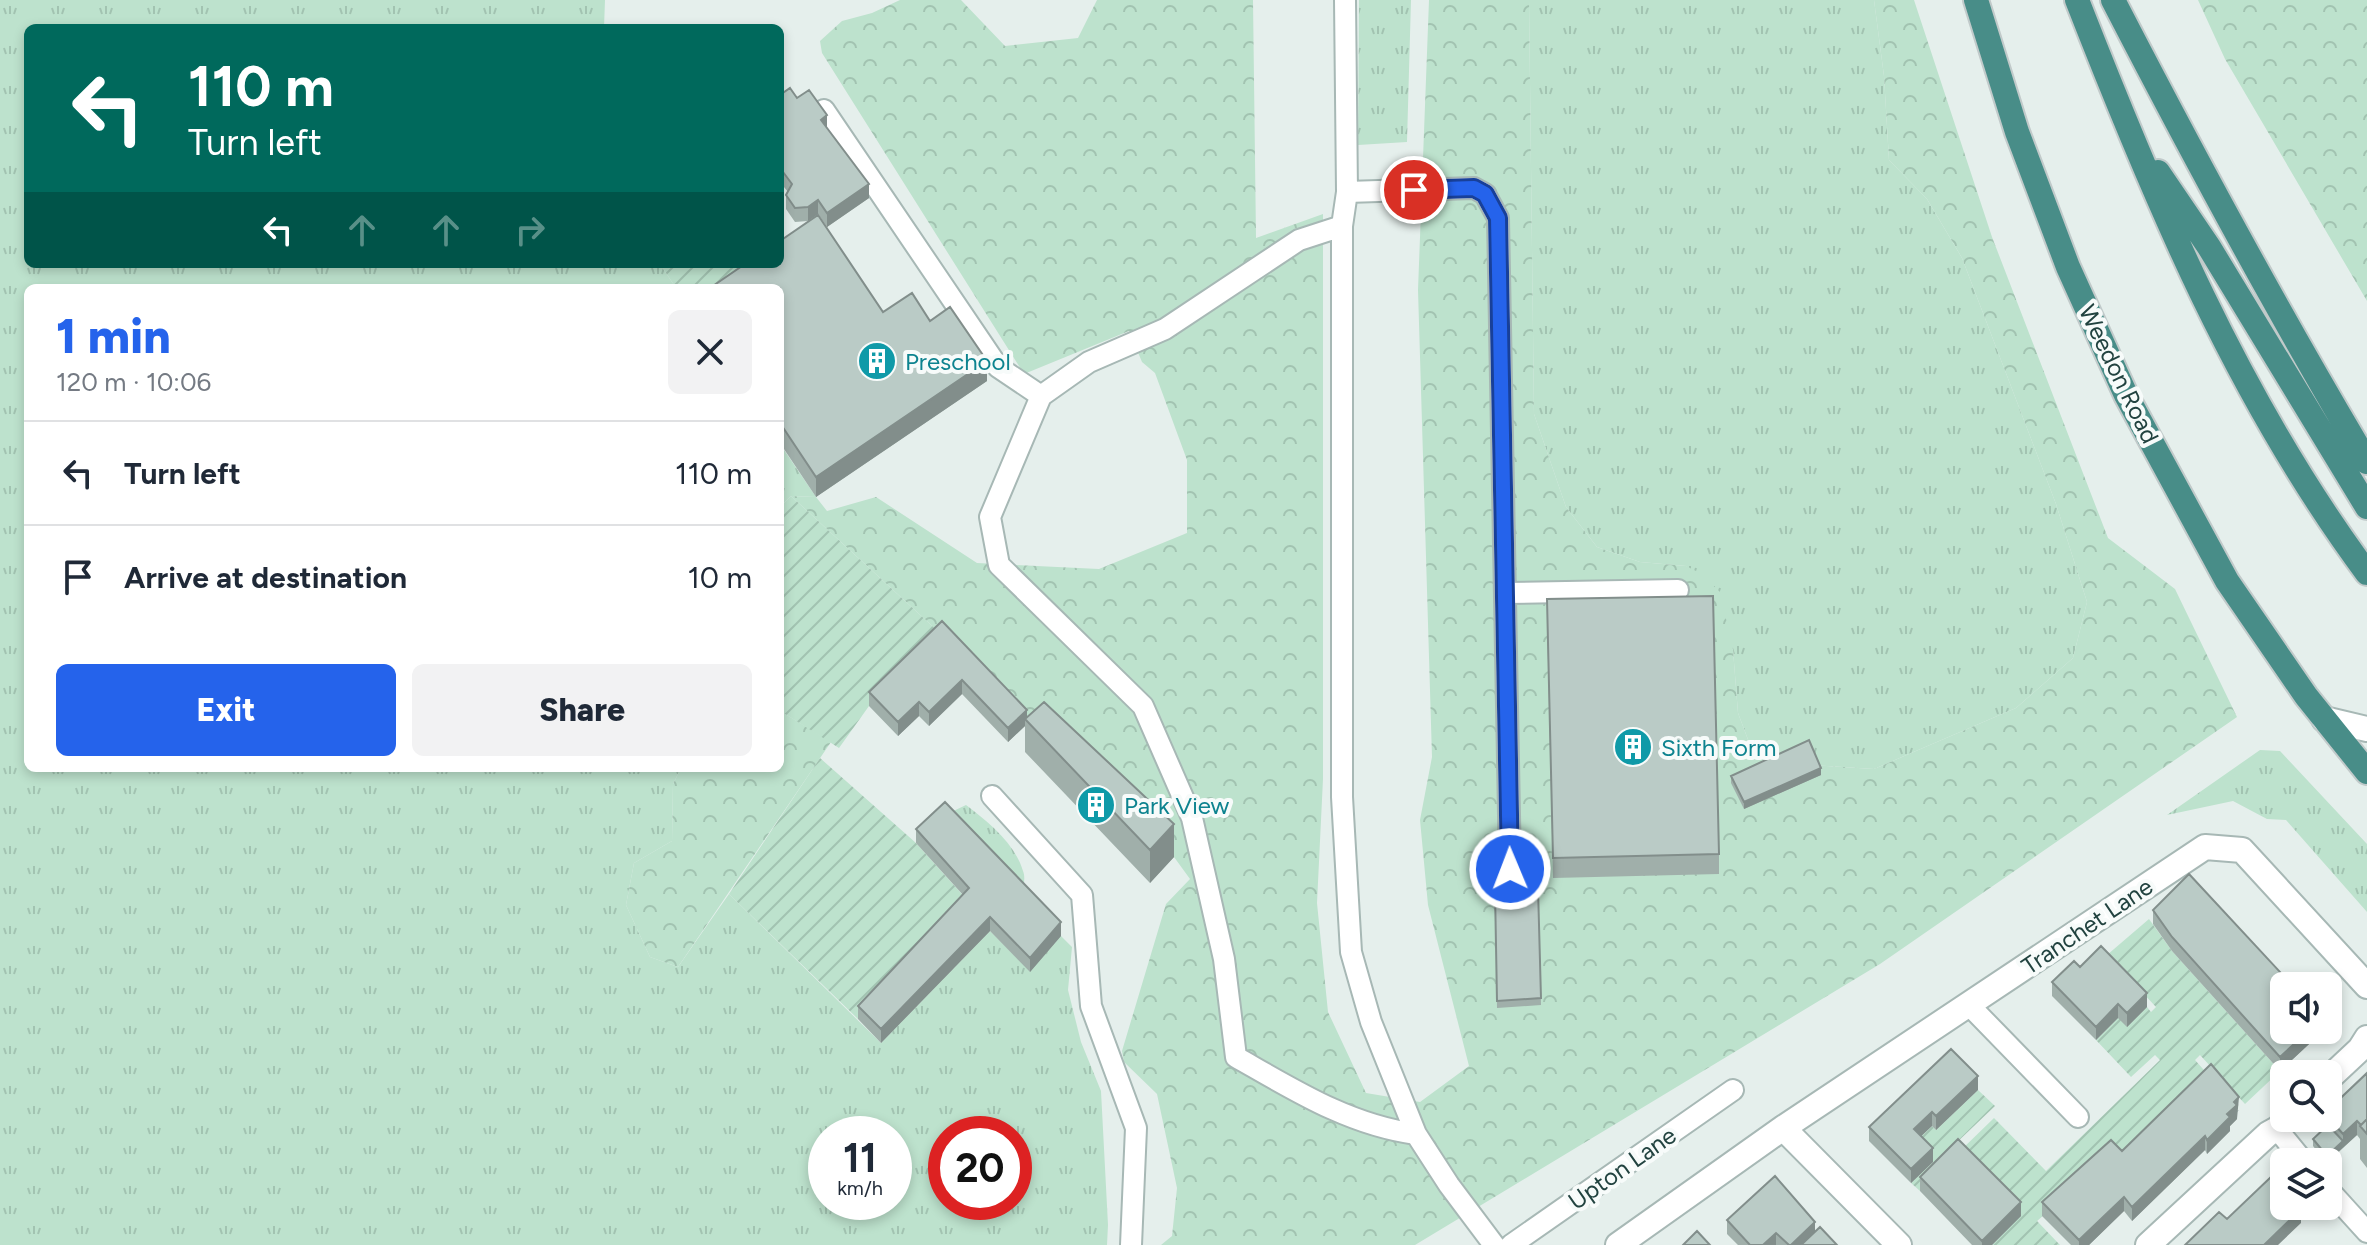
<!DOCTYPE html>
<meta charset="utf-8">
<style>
body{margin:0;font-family:Figtree,sans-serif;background:#f2f2f3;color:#1f2937;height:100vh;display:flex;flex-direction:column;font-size:30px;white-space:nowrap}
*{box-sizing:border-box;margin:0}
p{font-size:26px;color:#747a83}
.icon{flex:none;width:44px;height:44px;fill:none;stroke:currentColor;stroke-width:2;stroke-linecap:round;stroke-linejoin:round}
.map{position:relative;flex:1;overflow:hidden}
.panel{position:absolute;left:24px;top:284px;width:760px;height:488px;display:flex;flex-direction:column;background:#fff;border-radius:12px;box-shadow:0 4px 12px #0003}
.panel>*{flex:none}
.hud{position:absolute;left:24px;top:24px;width:760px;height:244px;border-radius:12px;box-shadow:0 4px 12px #0003;background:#00695c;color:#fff;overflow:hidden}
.fabs{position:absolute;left:2270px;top:972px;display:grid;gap:16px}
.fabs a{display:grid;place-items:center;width:72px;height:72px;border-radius:12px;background:#fff;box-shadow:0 4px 12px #0003;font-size:40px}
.speed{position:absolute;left:808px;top:1116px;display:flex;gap:16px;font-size:40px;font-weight:700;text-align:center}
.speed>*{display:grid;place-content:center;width:104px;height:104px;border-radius:50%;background:#fff;box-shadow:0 4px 12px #0003;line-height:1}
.speed small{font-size:20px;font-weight:400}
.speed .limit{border:12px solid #d22;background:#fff;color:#111}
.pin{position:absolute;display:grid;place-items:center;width:68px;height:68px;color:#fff;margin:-34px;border:4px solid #fff;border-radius:50%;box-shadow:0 2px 8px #0007}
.me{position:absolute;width:88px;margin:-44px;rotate:359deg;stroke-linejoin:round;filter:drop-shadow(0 0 6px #0008)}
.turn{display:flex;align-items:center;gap:28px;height:168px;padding:0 32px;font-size:36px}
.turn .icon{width:104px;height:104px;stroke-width:2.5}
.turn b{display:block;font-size:56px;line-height:68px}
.lanes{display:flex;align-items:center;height:76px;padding:0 32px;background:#0003;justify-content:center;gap:40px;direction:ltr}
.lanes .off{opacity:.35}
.round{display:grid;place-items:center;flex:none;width:84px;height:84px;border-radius:12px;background:#f2f2f3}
.head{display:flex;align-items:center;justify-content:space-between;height:136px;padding:0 32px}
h1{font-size:48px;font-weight:800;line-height:60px;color:#2563eb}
.cta{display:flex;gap:16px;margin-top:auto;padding:16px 32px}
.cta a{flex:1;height:92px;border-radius:12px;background:#2563eb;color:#fff;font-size:32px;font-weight:800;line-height:92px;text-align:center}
.cta a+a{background:#f2f2f3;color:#1f2937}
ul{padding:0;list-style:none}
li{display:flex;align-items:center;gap:24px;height:104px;padding:0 32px;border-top:2px solid #e0e1e3}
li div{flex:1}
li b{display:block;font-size:30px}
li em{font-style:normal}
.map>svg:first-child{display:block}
.grass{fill:url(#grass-tufts);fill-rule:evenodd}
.forest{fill:url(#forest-crowns)}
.garden{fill:url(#garden-furrows)}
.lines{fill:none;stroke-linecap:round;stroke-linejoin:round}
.service-casing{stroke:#a7b8b5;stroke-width:24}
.minor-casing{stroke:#a7b8b5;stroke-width:28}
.trunk-casing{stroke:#c1caca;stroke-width:28}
.service{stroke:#fff;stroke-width:20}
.minor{stroke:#fff;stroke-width:24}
.trunk{stroke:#488d88;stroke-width:24}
.wall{fill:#a0afaa}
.shaded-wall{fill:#828e8b}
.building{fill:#bacbc6;stroke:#828e8b;stroke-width:2}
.route-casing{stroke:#184099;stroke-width:20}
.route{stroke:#2563eb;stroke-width:14}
.labels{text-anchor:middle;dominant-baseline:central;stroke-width:8;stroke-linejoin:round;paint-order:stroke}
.culture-label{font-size:24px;fill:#0d838f;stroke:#f7fbfa;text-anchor:start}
.street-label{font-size:24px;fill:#224340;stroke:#f7fbfa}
</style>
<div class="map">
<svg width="2367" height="1245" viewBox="0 0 2367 1245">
<defs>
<pattern id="grass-tufts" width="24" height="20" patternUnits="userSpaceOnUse" patternTransform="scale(2)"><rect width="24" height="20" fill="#bde2cd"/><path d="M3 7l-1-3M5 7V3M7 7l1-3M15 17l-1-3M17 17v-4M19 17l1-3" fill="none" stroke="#a2c3b1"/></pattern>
<pattern id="forest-crowns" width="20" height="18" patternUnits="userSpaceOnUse" patternTransform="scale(2)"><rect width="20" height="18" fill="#bde2cd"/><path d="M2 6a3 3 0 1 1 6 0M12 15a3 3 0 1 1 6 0" fill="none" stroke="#a2c3b1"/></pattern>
<pattern id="garden-furrows" width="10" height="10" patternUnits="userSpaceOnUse" patternTransform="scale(2)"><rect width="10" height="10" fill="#bde2cd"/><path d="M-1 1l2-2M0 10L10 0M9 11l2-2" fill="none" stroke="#a2c3b1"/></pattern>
</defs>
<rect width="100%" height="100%" fill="#e5efec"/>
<path class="grass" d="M 0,0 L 605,0 L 604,28 L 28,28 L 28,264 L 660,264 L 676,288 L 28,288 L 28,768 L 681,768 L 673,784 L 672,841 L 634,863 L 626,905 L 650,957 L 678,967 L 729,894 L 881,1043 L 990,931 L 1030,971 L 1061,936 L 1072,947 L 1068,990 L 1081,1042 L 1101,1091 L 1108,1225 L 1107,1245 L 0,1245 ZM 826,1134 L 894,1134 L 894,1202 L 826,1202 ZM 946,1134 L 1014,1134 L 1014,1202 L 946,1202 Z
M 1359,0 L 1411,0 L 1407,142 L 1358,145 Z
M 1529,0 L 1874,0 L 1884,76 L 1889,160 L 1927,199 L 1962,258 L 2056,504 L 2087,602 L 2073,658 L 2016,708 L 1874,769 L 1795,764 L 1753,753 L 1738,713 L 1733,650 L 1686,566 L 1640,562 L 1597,547 L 1566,507 L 1534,414 Z
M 780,444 L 816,497 L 791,496 L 780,507 Z
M 2260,750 L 2280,751 L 2367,844 L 2367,912 L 2286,820 L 2267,819 L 2233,801 L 2167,815 Z
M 966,805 C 987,821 1015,843 1023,871 C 1026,878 1023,888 1022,896 L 945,815 Z"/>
<path class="forest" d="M 900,0 L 961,0 L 1005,46 L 1078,38 L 1097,0 L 1253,0 L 1256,238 L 1323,214 L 1323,779 L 1317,903 L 1328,1012 L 1366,1093 L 1420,1102 L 1469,1066 L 1428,905 L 1420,820 L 1432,757 L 1418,290 L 1429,0 L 1529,0 L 1534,414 L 1566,507 L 1597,547 L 1640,562 L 1686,566 L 1700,573 L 1720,592 L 1733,650 L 1738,713 L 1753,753 L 1795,764 L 1874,769 L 2016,708 L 2073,658 L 2087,602 L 2056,504 L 1962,258 L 1927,199 L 1889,160 L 1884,76 L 1874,0 L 1914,0 L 1992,237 L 2108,538 L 2175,589 L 2237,717 L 1880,964 L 1415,1245 L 1161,1245 L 1172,1236 L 1177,1188 L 1157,1094 L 1124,1062 L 1122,1051 L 1166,904 L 1190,879 L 1174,857 L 942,635 L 791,496 L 816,497 L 827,511 L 876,497 L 977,563 L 1099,569 L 1187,533 L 1187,460 L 1155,373 L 1142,362 L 1129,331 L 1024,374 L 822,53 L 820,41 L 842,21 L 872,13 Z
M 2198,0 L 2367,0 L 2367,301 L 2225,59 Z
M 782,712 L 831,742 L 678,967 L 650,957 L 626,905 L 634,863 L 672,841 L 673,784 L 681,768 L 780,768 Z"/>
<path class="garden" d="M 660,264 L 775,264 L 739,288 L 676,288 Z
M 791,496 L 942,635 L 869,706 L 839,748 L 782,712 L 780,714 L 780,507 Z
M 820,758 L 916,843 L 969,902 L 858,1019 L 729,894 Z
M 2149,919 L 2172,951 L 2280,1071 L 2245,1104 L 2200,1055 L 2195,1060 L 2211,1078 L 2122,1165 L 2111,1154 L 2037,1221 L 2060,1245 L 1992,1245 L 2020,1216 L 1959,1153 L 1920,1191 L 1911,1183 L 1933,1162 L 1914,1143 L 1932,1126 L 1936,1130 L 1978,1090 L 1995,1106 L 1953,1146 L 1959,1152 L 1994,1118 L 2046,1171 L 2160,1060 L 2155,1055 L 2131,1077 L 2096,1040 L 2118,1018 L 2147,1007 L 2151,1012 L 2156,1007 L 2107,955 Z"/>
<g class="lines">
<g class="service-casing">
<path id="service" d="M 1345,0 L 1347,192 L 1342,226 L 1342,797 L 1351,952 L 1371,1022 L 1416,1134 L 1449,1185 L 1494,1245
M 824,110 L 998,367 L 1041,396
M 1347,192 L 1474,188 L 1485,194 L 1498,218 L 1510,869
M 1342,226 L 1299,240 L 1165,329 L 1089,362 L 1041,396 L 990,517 L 999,565 L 1143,706 L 1192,818 L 1224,959 L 1236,1057 C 1294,1090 1349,1125 1416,1134
M 1505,593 L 1678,590
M 992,796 L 1082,895 L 1091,1006 L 1136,1128 L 1131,1245
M 1969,1005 L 2078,1117
M 2277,1129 L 2304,1162
M 2328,1189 L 2367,1232
M 1511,1245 L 1733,1090"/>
</g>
<g class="minor-casing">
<path id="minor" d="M 2324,719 L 2367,729
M 2328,1079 L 2360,1049 L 2367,1038
M 1783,1128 L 1899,1245
M 1618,1245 L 1783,1128 L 2205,847 L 2242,850 L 2367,986
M 2148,1245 L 2268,1134 L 2277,1129 L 2289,1118"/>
</g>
<g class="trunk-casing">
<path id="trunk" d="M 1976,0 L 2017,132 L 2068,267 L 2126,395 L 2227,581 L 2306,696 L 2367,772
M 2077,0 C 2155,200 2238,399 2367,573
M 2113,0 C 2194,157 2277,311 2367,462
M 2158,172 L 2209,247 L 2367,507"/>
</g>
<use href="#service" class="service"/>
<use href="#minor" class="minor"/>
<use href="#trunk" class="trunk"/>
</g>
<path class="wall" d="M 780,95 L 797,98 L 827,129 L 869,198 L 827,227 L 818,214 L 808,221 L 795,222 L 786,209 L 786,195 L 788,192 L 780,182 Z
M 780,288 L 883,312 L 987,381 L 816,497 L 780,443 Z
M 1547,619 L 1719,854 L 1719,874 L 1553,878 Z
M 942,621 L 1027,717 L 1174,857 L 1150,883 L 1025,752 L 1025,726 L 1008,742 L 962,694 L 929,726 L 919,716 L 898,736 L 869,706 L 869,692 Z
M 1821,775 L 1744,809 L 1731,783 L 1731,776 Z
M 916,829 L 1061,936 L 1030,972 L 990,931 L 881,1043 L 858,1019 L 858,1006 L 963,895 L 916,843 Z
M 1538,888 L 1541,1005 L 1497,1008 L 1495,890 Z
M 2153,910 L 2322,1030 L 2322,1032 L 2280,1071 L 2172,951 L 2153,924 Z
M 2080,967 L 2147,1007 L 2127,1027 L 2118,1018 L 2096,1040 L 2052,996 L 2052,982 Z
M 2367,1073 L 2367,1168 L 2360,1159 L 2360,1139 L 2357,1135 L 2328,1162 L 2326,1162 L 2313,1146 L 2313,1139 L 2325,1128 L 2324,1118 L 2328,1118 Z
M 1978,1090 L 1936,1130 L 1932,1126 L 1921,1136 L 1933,1162 L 1911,1183 L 1869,1141 L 1869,1127 Z
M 2239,1110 L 2237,1112 L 2237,1119 L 2230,1126 L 2230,1131 L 2207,1154 L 2205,1150 L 2132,1221 L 2124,1211 L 2089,1245 L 2071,1245 L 2042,1216 L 2042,1202 L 2122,1151 Z
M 1920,1177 L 2021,1216 L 1992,1245 L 1972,1245 L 1920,1191 Z
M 1727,1220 L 1815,1232 L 1837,1245 L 1738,1245 L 1727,1234 Z"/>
<path class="shaded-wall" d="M 827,115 L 827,129 L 821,120 Z
M 869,184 L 869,198 L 827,227 L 827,213 Z
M 818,200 L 818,214 L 808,221 L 808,207 Z
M 987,361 L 987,381 L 816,497 L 816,477 Z
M 962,680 L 962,694 L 929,726 L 929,712 Z
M 919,702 L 919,716 L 898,736 L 898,722 Z
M 1027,710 L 1027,722 L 1025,719 L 1025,726 L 1008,742 L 1008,728 Z
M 1821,768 L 1821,775 L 1744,809 L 1744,802 Z
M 1174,824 L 1174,857 L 1150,883 L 1150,850 Z
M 990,917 L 990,931 L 881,1043 L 881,1029 Z
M 1061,922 L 1061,936 L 1030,972 L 1030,958 Z
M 2147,993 L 2147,1007 L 2127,1027 L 2127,1013 Z
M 2118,1004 L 2118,1018 L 2096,1040 L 2096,1027 Z
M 2309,1030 L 2322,1030 L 2322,1032 L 2280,1071 L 2280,1057 Z
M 1978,1076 L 1978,1090 L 1936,1130 L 1936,1116 Z
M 2239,1097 L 2237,1119 L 2230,1126 L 2230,1131 L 2207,1154 L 2207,1140 L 2227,1114 L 2234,1102 Z
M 1932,1112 L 1932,1126 L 1914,1143 L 1914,1129 Z
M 2357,1121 L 2357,1135 L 2327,1162 L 2327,1156 L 2343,1141 L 2343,1134 Z
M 2205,1136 L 2205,1150 L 2132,1221 L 2132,1207 Z
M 1933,1148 L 1933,1162 L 1911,1183 L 1911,1169 Z
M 2124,1197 L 2124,1211 L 2089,1245 L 2079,1245 L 2079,1240 Z
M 2021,1202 L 2021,1216 L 1992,1245 L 1982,1245 L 1982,1241 Z
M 2301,1209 L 2301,1223 L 2278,1245 L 2264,1245 Z
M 1815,1222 L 1815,1235 L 1805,1245 L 1791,1245 Z
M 1776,1233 L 1776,1245 L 1763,1245 Z"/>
<path class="building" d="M 790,88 L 797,98 L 809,90 L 827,115 L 821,120 L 869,184 L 827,213 L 818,200 L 808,207 L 795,208 L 786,195 L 792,184 L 780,168 L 780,95 Z
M 818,215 L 883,312 L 912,293 L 930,321 L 950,307 L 987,361 L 816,477 L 780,423 L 780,288 L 710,288 L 745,264 L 780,264 L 780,241 Z
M 1713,596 L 1719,854 L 1553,858 L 1547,599 Z
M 942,621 L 1027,710 L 1008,728 L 962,680 L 929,712 L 919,702 L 898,722 L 869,692 Z
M 1044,702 L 1174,824 L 1150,850 L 1025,719 Z
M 1809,740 L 1821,768 L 1744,802 L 1731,776 Z
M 945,802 L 1061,922 L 1030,958 L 990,917 L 881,1029 L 858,1006 L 969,888 L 916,829 Z
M 2189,874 L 2293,986 L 2284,986 L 2284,1030 L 2309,1030 L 2280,1057 L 2172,937 L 2153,910 Z
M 1538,888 L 1541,998 L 1497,1001 L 1495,890 Z
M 2101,946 L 2147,993 L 2127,1013 L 2118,1004 L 2096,1027 L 2052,982 L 2074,961 L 2080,967 Z
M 1951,1049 L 1978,1076 L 1936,1116 L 1932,1112 L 1914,1129 L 1933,1148 L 1911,1169 L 1869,1127 Z
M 2211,1064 L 2239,1097 L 2234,1102 L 2237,1105 L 2227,1114 L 2230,1117 L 2207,1140 L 2205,1136 L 2132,1207 L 2124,1197 L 2079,1240 L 2042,1202 L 2111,1140 L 2122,1151 Z
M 2367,1073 L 2367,1119 L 2361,1125 L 2357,1121 L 2343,1134 L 2328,1117 L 2328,1110 Z
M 2367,1119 L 2367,1134 L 2360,1126 Z
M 2328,1125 L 2343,1141 L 2327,1156 L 2313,1139 Z
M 1958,1139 L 2021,1202 L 1982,1241 L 1920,1177 Z
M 1775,1176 L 1815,1222 L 1791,1245 L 1789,1245 L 1776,1233 L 1763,1245 L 1750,1245 L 1727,1220 Z
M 2272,1176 L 2284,1190 L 2284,1206 L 2299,1206 L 2301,1209 L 2264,1245 L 2185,1245 L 2219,1212 L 2227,1219 Z
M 1820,1227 L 1837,1245 L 1801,1245 Z
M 1697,1231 L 1710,1245 L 1683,1245 Z"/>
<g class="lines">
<g class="route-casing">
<path id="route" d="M 1414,190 L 1474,188 L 1485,194 L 1498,218 L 1510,869"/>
</g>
<use href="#route" class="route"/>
</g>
<defs>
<g id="building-disc" transform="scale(2)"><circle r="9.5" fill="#0f9aa8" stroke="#f7fbfa"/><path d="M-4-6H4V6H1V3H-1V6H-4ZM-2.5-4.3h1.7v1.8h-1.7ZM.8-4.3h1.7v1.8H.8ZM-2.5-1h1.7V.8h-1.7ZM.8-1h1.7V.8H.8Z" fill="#fff"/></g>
</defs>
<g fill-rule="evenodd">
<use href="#building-disc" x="877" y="361"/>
<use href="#building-disc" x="1633" y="747"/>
<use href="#building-disc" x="1096" y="805"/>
</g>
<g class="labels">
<g class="culture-label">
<text x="905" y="361">Preschool</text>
<text x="1661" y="747">Sixth Form</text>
<text x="1124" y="805">Park View</text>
</g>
<g class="street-label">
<text transform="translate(2119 374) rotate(64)">Weedon Road</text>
<text transform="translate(2087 926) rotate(-34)">Tranchet Lane</text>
<text transform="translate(1622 1168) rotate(-35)">Upton Lane</text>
</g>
</g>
</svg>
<div class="fabs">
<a><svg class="icon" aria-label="sound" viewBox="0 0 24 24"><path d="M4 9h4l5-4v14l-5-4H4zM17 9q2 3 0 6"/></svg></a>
<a><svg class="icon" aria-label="search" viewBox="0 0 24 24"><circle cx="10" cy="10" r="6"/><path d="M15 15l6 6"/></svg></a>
<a><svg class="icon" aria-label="layers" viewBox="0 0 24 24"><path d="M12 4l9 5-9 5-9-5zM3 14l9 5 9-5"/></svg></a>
</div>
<div class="speed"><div>11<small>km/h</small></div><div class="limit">20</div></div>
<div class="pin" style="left:1414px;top:190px;background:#d93025"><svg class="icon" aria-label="arrive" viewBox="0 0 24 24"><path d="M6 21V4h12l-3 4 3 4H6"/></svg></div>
<svg class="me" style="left:1510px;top:869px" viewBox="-20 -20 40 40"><circle r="17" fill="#2563eb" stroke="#fff" stroke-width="3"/><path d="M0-11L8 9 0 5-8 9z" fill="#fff"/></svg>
<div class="hud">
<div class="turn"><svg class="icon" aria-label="left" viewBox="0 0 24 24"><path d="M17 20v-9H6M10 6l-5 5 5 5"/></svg><div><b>110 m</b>Turn left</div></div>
<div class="lanes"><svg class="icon" aria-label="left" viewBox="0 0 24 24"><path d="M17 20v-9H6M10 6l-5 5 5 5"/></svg><svg class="icon off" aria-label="ahead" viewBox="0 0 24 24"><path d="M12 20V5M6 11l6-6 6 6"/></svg><svg class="icon off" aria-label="ahead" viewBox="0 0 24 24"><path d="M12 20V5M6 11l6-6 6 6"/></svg><svg class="icon off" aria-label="right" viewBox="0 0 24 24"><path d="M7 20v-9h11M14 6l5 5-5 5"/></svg></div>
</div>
<section class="panel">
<div class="head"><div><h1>1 min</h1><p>120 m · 10:06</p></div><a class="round"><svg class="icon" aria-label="close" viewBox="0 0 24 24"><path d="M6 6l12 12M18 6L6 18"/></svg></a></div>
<ul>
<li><svg class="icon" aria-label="left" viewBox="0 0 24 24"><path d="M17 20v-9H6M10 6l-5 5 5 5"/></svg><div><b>Turn left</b></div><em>110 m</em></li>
<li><svg class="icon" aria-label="arrive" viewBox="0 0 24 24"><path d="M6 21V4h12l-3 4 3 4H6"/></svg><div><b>Arrive at destination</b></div><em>10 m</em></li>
</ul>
<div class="cta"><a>Exit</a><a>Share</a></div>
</section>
</div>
